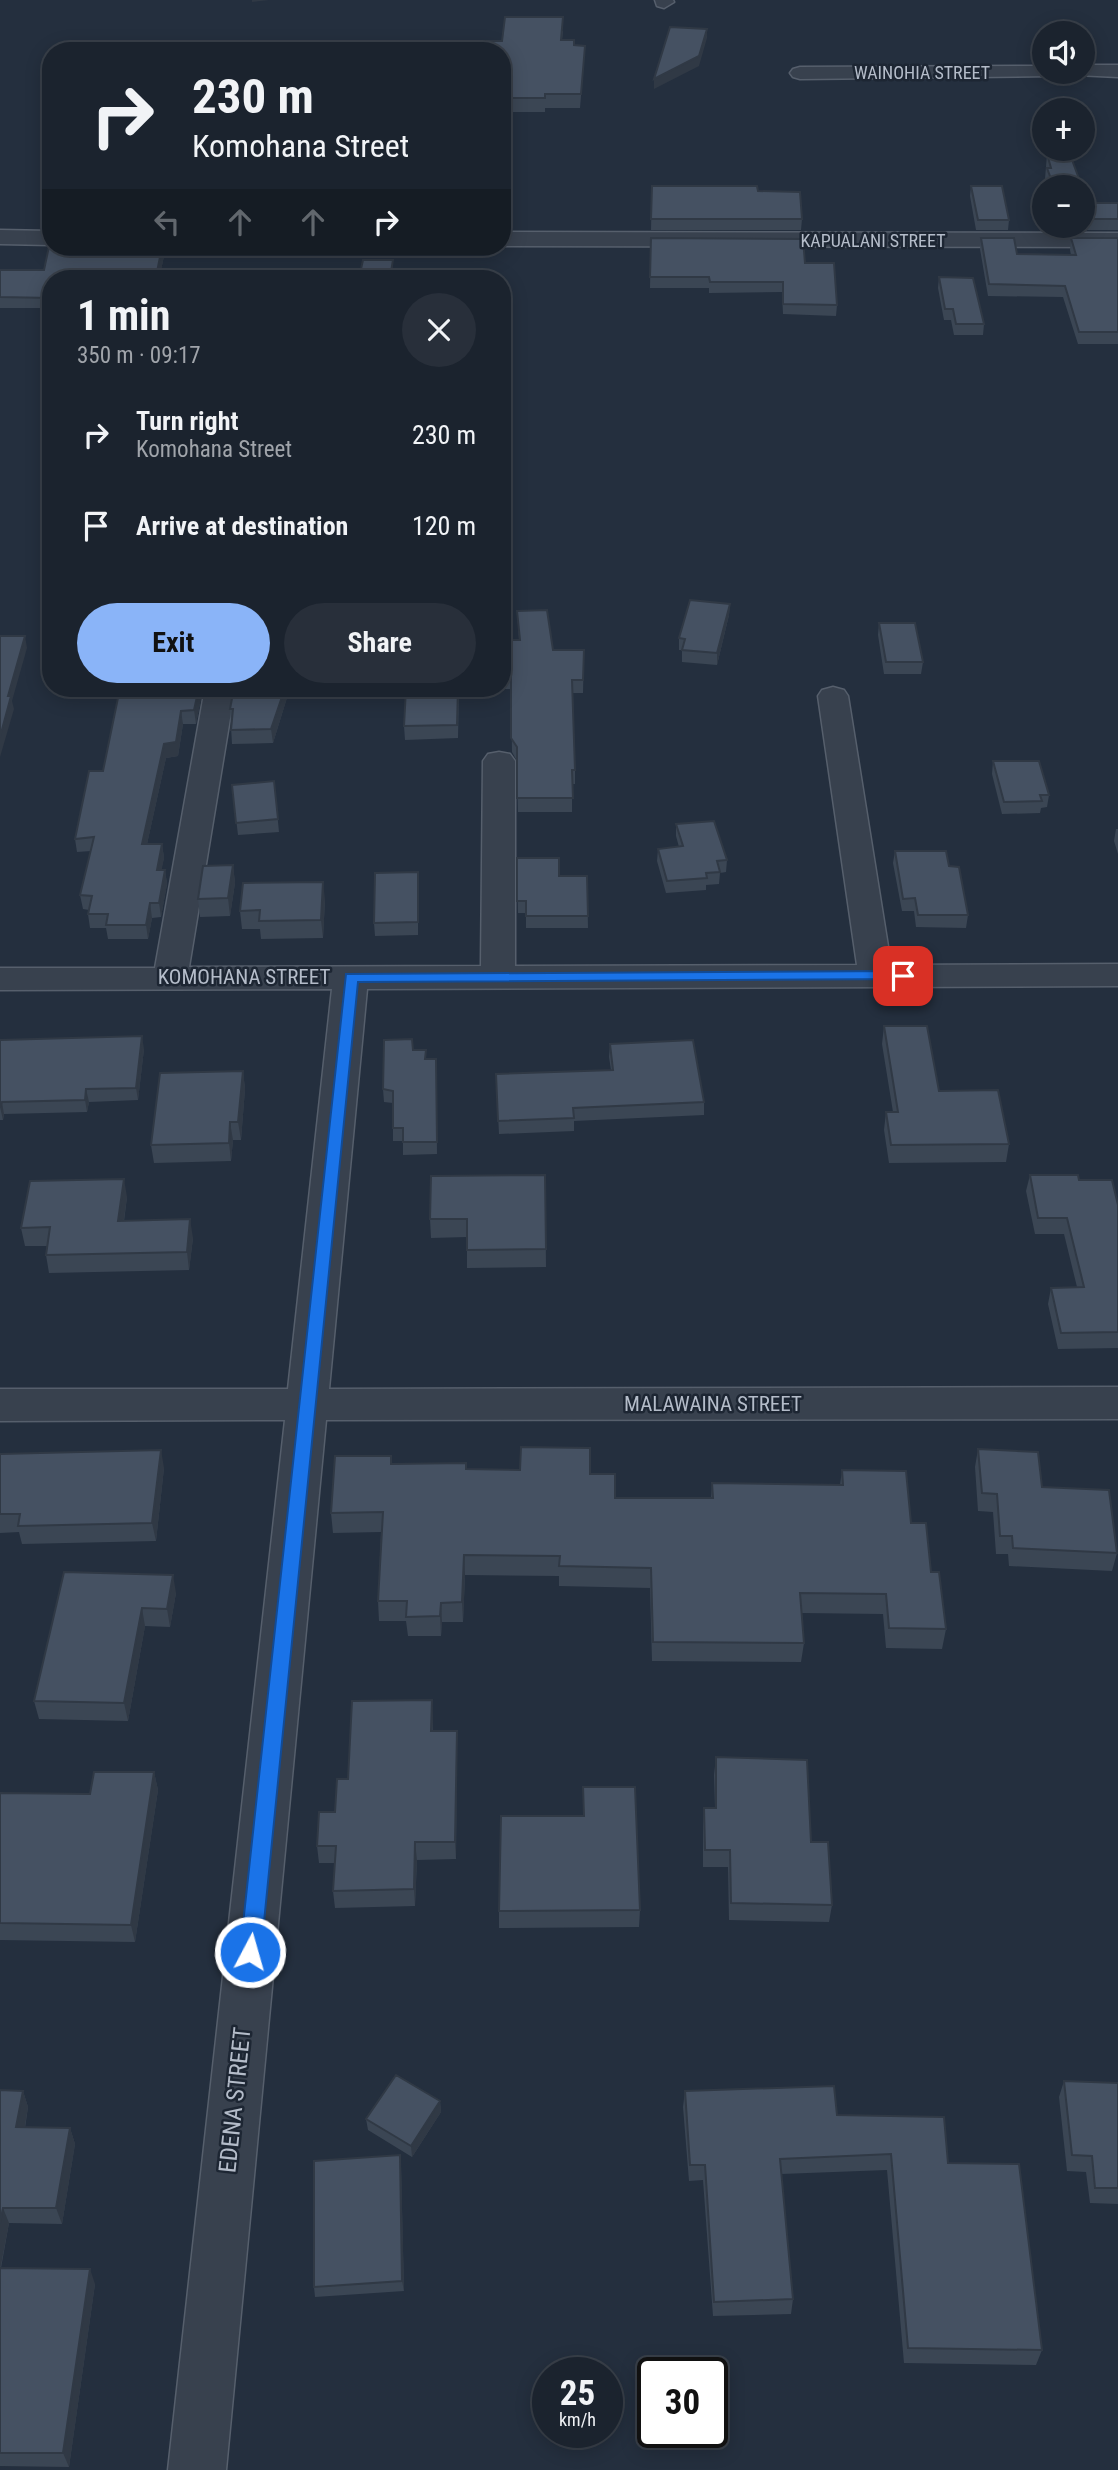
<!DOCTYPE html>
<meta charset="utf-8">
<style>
body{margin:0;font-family:"Roboto Condensed",sans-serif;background:#282f3a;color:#f1f3f6;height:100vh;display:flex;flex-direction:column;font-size:26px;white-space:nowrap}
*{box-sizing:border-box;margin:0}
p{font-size:23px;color:#a0a4aa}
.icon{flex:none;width:38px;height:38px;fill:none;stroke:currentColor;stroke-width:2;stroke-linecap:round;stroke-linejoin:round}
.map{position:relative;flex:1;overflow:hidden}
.side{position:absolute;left:42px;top:270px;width:469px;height:427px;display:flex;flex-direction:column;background:#1b232e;border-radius:28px;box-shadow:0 4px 18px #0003,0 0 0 2px #39404a}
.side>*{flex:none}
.top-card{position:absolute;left:42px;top:42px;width:469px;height:214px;border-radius:28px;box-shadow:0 4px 18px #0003,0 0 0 2px #39404a;background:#1b232e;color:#f1f3f6;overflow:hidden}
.buttons{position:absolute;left:1032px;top:21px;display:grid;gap:14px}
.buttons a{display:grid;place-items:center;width:63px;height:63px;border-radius:50%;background:#1b232e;box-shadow:0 4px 18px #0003,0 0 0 2px #39404a;font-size:35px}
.speed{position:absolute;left:532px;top:2357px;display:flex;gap:14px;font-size:35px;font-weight:700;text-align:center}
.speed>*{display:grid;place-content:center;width:91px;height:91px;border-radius:50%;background:#1b232e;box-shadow:0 4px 18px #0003,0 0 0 2px #39404a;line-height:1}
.speed small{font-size:18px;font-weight:400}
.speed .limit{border:4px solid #111;border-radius:10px;background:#fff;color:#111}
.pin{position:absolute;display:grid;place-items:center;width:60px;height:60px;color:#fff;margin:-30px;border-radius:14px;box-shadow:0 4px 10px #0006}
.me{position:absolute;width:77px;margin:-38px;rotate:6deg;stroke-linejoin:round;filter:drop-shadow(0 0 5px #0008)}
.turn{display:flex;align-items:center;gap:24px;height:147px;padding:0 35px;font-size:32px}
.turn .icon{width:91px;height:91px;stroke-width:2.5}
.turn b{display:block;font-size:49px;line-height:60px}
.lanes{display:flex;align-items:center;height:66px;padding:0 35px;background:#0003;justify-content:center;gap:35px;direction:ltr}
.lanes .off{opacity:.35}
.round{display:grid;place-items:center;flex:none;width:74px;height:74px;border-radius:37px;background:#282f3a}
.summary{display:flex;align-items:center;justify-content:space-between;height:119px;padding:0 35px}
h1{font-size:42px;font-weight:700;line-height:52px}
.action{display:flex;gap:14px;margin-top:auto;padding:14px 35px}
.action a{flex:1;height:80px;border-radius:42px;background:#8ab4f8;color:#111;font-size:28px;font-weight:700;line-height:80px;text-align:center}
.action a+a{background:#282f3a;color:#f1f3f6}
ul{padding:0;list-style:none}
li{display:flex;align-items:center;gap:21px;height:91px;padding:0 35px}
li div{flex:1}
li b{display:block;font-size:26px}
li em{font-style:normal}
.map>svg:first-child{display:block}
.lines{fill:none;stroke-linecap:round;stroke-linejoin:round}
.minor-casing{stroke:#565f6c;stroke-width:3}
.minor{fill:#38414e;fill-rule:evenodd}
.wall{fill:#3b4654}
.shaded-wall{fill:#303945}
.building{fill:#455162;stroke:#303945;stroke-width:2}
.route{fill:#1a73e8;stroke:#114b97;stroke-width:2}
.labels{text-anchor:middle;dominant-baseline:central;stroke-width:5;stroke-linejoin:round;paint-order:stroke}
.far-street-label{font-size:18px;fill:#b4bcc9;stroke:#1d2633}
.street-label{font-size:21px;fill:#b4bcc9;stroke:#1d2633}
.near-street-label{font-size:24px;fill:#b4bcc9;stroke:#1d2633}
</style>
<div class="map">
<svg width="1118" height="2470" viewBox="0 0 1118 2470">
<rect width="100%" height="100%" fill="#242f3e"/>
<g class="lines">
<g class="minor-casing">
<path id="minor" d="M 655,0 L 673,0 L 674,2 L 664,8 L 657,6 Z
M 1083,65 L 1118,65 L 1118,77 L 1076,75 L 1073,72 L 1083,72 Z
M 1045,66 L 1045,72 L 1055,72 L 1052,76 L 800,79 L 793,77 L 790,73 L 793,69 L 800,67 Z
M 0,230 L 51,231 L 51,245 L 0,244 Z
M 502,232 L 1118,233 L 1118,247 L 502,246 Z
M 833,687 L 844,690 L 848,696 L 891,965 L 1118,964 L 1118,986 L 367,989 L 329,1389 L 1118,1387 L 1118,1419 L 326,1420 L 226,2470 L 168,2470 L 285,1420 L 0,1421 L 0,1389 L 288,1389 L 332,989 L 0,990 L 0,968 L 155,968 L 205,688 L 235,688 L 189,967 L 481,966 L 483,761 L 488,754 L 499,752 L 510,754 L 515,761 L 515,966 L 857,965 L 818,696 L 822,690 Z"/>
</g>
<use href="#minor" class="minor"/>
</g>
<path class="wall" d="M 563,31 L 562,40 L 574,40 L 574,45 L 584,59 L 580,108 L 545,108 L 545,112 L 502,112 L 502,41 Z
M 1047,154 L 1082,187 L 1048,187 L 1045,179 Z
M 652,186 L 758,191 L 802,219 L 801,230 L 651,230 Z
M 971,186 L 1009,220 L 1008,230 L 976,230 L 970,196 Z
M 1083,191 L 1088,203 L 1118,203 L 1118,230 L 1064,230 L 1062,226 L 1083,226 Z
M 651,238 L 805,263 L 837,305 L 836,316 L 783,314 L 782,292 L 709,293 L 709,288 L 650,288 Z
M 981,238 L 1017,254 L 1071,255 L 1070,250 L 1071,238 L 1118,238 L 1118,344 L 1078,344 L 1063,297 L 988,296 L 980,249 Z
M 51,247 L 166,247 L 161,270 L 162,278 L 51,278 L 51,308 L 0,308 L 0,270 L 44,270 Z
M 939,277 L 984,324 L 983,335 L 954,335 L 951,320 L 944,320 L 938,288 Z
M 730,604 L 729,615 L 717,665 L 682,662 L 682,650 L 679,650 L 679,638 Z
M 517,611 L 553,650 L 584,650 L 583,693 L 573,693 L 575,770 L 575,784 L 572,784 L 572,812 L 518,812 L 517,761 L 512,752 L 511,689 L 459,689 L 458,738 L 405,740 L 404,726 L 406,693 L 388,693 L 388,688 L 502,688 L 502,640 L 519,640 Z
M 879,623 L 923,662 L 921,674 L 884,674 L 878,635 Z
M 203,688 L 196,724 L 183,724 L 178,756 L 166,758 L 147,844 L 162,844 L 164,858 L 161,870 L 165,870 L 167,884 L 161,917 L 152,918 L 148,939 L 108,939 L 106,928 L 90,928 L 88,914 L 89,910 L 83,909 L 80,895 L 91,851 L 77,852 L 75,839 L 103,771 Z
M 290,688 L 273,743 L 232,744 L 230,709 Z
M 993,761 L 1049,795 L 1047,807 L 1041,808 L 1040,813 L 1002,814 L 992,774 Z
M 274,781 L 279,832 L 238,835 L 232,785 Z
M 676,824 L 727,860 L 726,872 L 720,873 L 719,884 L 706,885 L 706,890 L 666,893 L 657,861 L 658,849 L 679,847 L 676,836 Z
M 1116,829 L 1118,829 L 1118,854 L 1114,841 Z
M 895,851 L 949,866 L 968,915 L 966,928 L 916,927 L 914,911 L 902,911 L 893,863 Z
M 517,858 L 559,876 L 587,876 L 588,928 L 526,928 L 526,913 L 518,913 Z
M 233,865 L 235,883 L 230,916 L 200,917 L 198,899 Z
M 418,872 L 418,935 L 375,936 L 374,923 Z
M 325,900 L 323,938 L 261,939 L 260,929 L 242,929 L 240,911 Z
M 884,1026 L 939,1091 L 1009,1144 L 1006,1162 L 889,1163 L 884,1130 L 886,1112 L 893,1112 L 882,1044 Z
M 0,1040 L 144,1049 L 138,1100 L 89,1102 L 87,1112 L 4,1114 L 3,1120 L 0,1120 Z
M 610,1044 L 704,1102 L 704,1115 L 574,1121 L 574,1131 L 499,1134 L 496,1074 L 611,1070 L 609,1057 Z
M 413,1050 L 426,1050 L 426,1059 L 436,1059 L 437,1154 L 403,1155 L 403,1141 L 393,1141 L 393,1103 L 384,1102 L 383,1089 Z
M 243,1071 L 245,1089 L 241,1140 L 233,1140 L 231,1161 L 154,1163 L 151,1145 Z
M 545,1175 L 546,1267 L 467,1268 L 467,1237 L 431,1238 L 430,1219 Z
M 1030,1175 L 1079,1180 L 1118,1205 L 1118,1348 L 1058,1349 L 1048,1304 L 1051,1288 L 1077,1287 L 1064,1234 L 1035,1234 L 1026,1191 Z
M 127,1197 L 124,1221 L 193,1238 L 189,1270 L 49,1273 L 46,1255 L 47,1246 L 25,1246 L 21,1228 Z
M 978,1449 L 1042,1487 L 1117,1553 L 1112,1571 L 1009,1566 L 1008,1554 L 996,1554 L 993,1512 L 978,1511 L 975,1467 Z
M 0,1454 L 164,1468 L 156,1541 L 22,1544 L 19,1532 L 0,1533 Z
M 392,1464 L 467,1469 L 590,1474 L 615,1498 L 711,1498 L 712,1483 L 840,1485 L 842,1470 L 911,1523 L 931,1572 L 946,1629 L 942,1649 L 886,1648 L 883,1614 L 802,1613 L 804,1643 L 801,1662 L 652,1661 L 650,1588 L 559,1586 L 559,1576 L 465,1575 L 463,1622 L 442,1622 L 441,1636 L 408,1636 L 406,1621 L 379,1621 L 378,1601 L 381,1532 L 333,1533 L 331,1513 Z
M 64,1572 L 176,1593 L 170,1627 L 145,1626 L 128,1721 L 39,1719 L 34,1701 Z
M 433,1717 L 433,1731 L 457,1748 L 456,1859 L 417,1860 L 415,1906 L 335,1908 L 333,1891 L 335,1863 L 319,1863 L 317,1846 L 335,1812 L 348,1779 Z
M 716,1757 L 811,1842 L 832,1905 L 829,1922 L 729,1920 L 728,1867 L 703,1867 L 703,1825 L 704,1808 L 715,1808 L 714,1775 Z
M 154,1772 L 158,1790 L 135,1942 L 0,1940 L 0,1793 L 90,1794 Z
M 640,1910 L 639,1927 L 499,1928 L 499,1911 Z
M 1064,2081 L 1118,2083 L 1118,2204 L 1090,2203 L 1086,2172 L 1067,2171 L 1059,2097 Z
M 0,2090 L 23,2091 L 28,2107 L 25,2128 L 70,2128 L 75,2144 L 62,2224 L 9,2223 L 1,2268 L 95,2284 L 69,2467 L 0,2466 Z
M 685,2091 L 837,2115 L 948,2163 L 1042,2350 L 1036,2365 L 904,2363 L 887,2170 L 781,2174 L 793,2299 L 791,2314 L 713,2316 L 703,2180 L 689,2181 L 683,2107 Z
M 440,2101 L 441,2112 L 412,2157 L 368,2130 L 366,2119 Z
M 401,2166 L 404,2291 L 315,2297 L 314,2287 Z"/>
<path class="shaded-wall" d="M 252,0 L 269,0 L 252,2 Z
M 707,29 L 707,38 L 699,66 L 654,89 L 654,79 Z
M 162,247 L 166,247 L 161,270 L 162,278 L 158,278 L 158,267 Z
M 393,260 L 393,271 L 392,278 L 390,278 Z
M 730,604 L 729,615 L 717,665 L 717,653 Z
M 25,636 L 27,648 L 12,701 L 14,709 L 0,757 L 0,737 L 8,696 Z
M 199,688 L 203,688 L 196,724 L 194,710 Z
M 285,688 L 290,688 L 273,743 L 271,729 Z
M 181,711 L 183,724 L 178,756 L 166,758 L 144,858 L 142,844 L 164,744 Z
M 162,844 L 164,858 L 159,884 L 157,870 Z
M 233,865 L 235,883 L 230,916 L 228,898 Z
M 165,870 L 167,884 L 161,917 L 159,903 Z
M 323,882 L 325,900 L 323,938 L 321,920 Z
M 150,903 L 152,918 L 148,939 L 146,925 Z
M 142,1036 L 144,1049 L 138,1100 L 136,1088 Z
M 243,1071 L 245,1089 L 241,1140 L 238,1122 Z
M 86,1089 L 89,1102 L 87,1112 L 85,1100 Z
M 2,1102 L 4,1114 L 3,1120 L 0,1107 Z
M 230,1122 L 233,1140 L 231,1161 L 229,1143 Z
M 124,1179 L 127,1197 L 121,1239 L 118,1221 Z
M 190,1219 L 193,1238 L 189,1270 L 187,1252 Z
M 161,1450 L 164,1468 L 156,1541 L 152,1523 Z
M 464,1555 L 465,1575 L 463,1622 L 462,1602 Z
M 173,1575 L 176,1593 L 170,1627 L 167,1609 Z
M 441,1603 L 442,1622 L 441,1636 L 440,1616 Z
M 142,1608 L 145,1626 L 128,1721 L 124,1703 Z
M 432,1700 L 433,1717 L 432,1748 L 431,1731 Z
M 457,1731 L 457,1748 L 456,1859 L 455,1842 Z
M 154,1772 L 158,1790 L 135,1942 L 131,1925 Z
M 415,1842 L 417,1860 L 415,1906 L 414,1889 Z
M 23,2091 L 28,2107 L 22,2143 L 16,2127 Z
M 440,2101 L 441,2112 L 412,2157 L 411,2146 Z
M 70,2128 L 75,2144 L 62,2224 L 56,2208 Z
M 400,2155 L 401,2166 L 404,2291 L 402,2281 Z
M 3,2208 L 9,2223 L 0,2270 L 0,2223 Z
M 90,2269 L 95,2284 L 69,2467 L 63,2453 Z"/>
<path class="building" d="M 505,17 L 563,17 L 561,40 L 574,40 L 574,45 L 585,46 L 581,94 L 545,94 L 545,98 L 502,98 L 502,51 L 483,51 L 487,41 L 502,41 Z
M 670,27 L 707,29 L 699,56 L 654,79 Z
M 1063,149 L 1068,149 L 1082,187 L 1054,187 L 1047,168 L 1051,168 L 1047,154 Z
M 652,186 L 757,186 L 758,191 L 800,192 L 802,219 L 651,219 Z
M 971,186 L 1002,186 L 1009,220 L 978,220 Z
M 1083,191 L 1088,203 L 1118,203 L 1118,219 L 1083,219 Z
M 51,237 L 51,247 L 162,247 L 158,267 L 161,267 L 158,278 L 51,278 L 51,298 L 0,297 L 0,270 L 44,270 Z
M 651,238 L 803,239 L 805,263 L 834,263 L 837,305 L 783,304 L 783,282 L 710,282 L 709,277 L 650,277 Z
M 981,238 L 1014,238 L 1017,254 L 1076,255 L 1071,238 L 1118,238 L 1118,332 L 1079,332 L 1065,286 L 989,284 Z
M 363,260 L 393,260 L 390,278 L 359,278 Z
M 259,270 L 256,278 L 230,278 Z
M 939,277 L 973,278 L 984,324 L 956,324 L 953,309 L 945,309 Z
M 690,600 L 730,604 L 717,653 L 682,650 L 685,639 L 679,638 Z
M 547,610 L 553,650 L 584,650 L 583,680 L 572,680 L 575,770 L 572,770 L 573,798 L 517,798 L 517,747 L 511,738 L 511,676 L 502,676 L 502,640 L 520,640 L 517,611 Z
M 879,623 L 915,623 L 923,662 L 886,662 Z
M 0,636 L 25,636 L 8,696 L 11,696 L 0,737 Z
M 120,688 L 199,688 L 194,710 L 181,711 L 176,742 L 164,744 L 142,844 L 162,844 L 157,870 L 165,870 L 159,903 L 150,903 L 146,925 L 106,925 L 108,914 L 88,914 L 92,896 L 80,895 L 94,837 L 75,839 L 89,771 L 103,771 Z
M 234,688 L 285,688 L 271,729 L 231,730 L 233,709 L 230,709 Z
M 406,688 L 458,688 L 457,725 L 404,726 Z
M 993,761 L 1039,761 L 1049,795 L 1040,795 L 1042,801 L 1004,802 Z
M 274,781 L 278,819 L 236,823 L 232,785 Z
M 714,821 L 727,860 L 717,861 L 720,872 L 706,873 L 707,878 L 667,881 L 658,849 L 683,846 L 676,824 Z
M 895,851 L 946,851 L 949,866 L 959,867 L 968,915 L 918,915 L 915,898 L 903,899 Z
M 517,858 L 559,858 L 559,876 L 587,876 L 588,916 L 526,916 L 526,901 L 517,901 Z
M 233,865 L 228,898 L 198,899 L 203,866 Z
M 418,872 L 418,922 L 374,923 L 375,873 Z
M 323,882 L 321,920 L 259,921 L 260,910 L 240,911 L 243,883 Z
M 884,1026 L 927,1026 L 939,1091 L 998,1090 L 1009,1144 L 891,1145 L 886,1112 L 898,1112 Z
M 142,1036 L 136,1088 L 86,1089 L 85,1100 L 2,1102 L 0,1107 L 0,1040 Z
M 412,1039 L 413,1050 L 426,1050 L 425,1059 L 436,1059 L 437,1142 L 403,1142 L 403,1128 L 393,1128 L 393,1091 L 383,1089 L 384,1040 Z
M 693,1040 L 704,1102 L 573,1108 L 574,1118 L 498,1121 L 496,1074 L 613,1070 L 610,1044 Z
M 243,1071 L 238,1122 L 230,1122 L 229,1143 L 151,1145 L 160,1073 Z
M 545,1175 L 546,1249 L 467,1250 L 467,1219 L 430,1219 L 431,1176 Z
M 1030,1175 L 1078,1175 L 1079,1180 L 1112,1180 L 1118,1205 L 1118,1332 L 1061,1333 L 1051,1288 L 1084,1287 L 1067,1218 L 1038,1218 Z
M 124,1179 L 118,1221 L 190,1219 L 187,1252 L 46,1255 L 50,1227 L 21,1228 L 30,1181 Z
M 521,1447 L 590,1448 L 590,1474 L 615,1474 L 615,1498 L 713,1498 L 712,1483 L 843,1485 L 842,1470 L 906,1471 L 911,1523 L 926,1523 L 931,1572 L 939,1572 L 946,1629 L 889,1628 L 886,1594 L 800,1593 L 804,1643 L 653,1642 L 651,1568 L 559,1566 L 560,1556 L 464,1555 L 462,1602 L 441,1603 L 440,1616 L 406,1617 L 407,1601 L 378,1601 L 383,1512 L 331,1513 L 335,1456 L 391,1456 L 391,1464 L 466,1463 L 466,1469 L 520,1470 Z
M 978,1449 L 1038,1452 L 1042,1487 L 1109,1490 L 1117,1553 L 1013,1548 L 1012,1536 L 1000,1536 L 997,1494 L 982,1493 Z
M 161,1450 L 152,1523 L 18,1526 L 20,1514 L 0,1514 L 0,1454 Z
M 64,1572 L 173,1575 L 167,1609 L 142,1608 L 124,1703 L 34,1701 Z
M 432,1700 L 431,1731 L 457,1731 L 455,1842 L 415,1842 L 414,1889 L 333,1891 L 336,1846 L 317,1846 L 319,1812 L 335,1812 L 337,1779 L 348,1779 L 352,1701 Z
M 716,1757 L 807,1760 L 811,1842 L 828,1842 L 832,1905 L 731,1903 L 730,1850 L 705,1850 L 704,1808 L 716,1808 Z
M 94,1772 L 154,1772 L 131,1925 L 0,1923 L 0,1793 L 90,1794 Z
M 583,1787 L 635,1787 L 640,1910 L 499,1911 L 501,1816 L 584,1816 Z
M 396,2075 L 440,2101 L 411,2146 L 366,2119 Z
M 1064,2081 L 1118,2083 L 1118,2188 L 1095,2188 L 1092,2156 L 1072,2155 Z
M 834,2086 L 837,2115 L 944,2117 L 948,2163 L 1019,2164 L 1042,2350 L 908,2348 L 891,2154 L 780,2159 L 793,2299 L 714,2302 L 705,2165 L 690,2165 L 685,2091 Z
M 0,2090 L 23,2091 L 16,2127 L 70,2128 L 56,2208 L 3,2208 L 0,2223 Z
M 400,2155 L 402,2281 L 314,2287 L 314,2161 Z
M 0,2268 L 90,2269 L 63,2453 L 0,2453 Z"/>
<path class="route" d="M 903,971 L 908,973 L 908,979 L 358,982 L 261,1952 L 258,1959 L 250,1962 L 243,1959 L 240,1952 L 346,974 Z"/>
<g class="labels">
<g class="far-street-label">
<text x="922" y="72">WAINOHIA STREET</text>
<text x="873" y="240">KAPUALANI STREET</text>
</g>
<g class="street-label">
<text x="244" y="977">KOMOHANA STREET</text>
<text x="713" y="1404">MALAWAINA STREET</text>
</g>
<g class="near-street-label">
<text transform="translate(235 2100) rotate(-84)">EDENA STREET</text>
</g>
</g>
</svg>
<div class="buttons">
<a><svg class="icon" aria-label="sound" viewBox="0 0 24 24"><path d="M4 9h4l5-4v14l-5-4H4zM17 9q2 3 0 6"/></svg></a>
<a>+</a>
<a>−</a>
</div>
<div class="speed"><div>25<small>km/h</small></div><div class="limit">30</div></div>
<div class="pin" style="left:903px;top:976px;background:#d93025"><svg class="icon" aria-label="arrive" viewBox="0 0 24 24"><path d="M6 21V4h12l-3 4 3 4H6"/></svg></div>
<svg class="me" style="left:250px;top:1952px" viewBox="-20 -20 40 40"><circle r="17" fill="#1a73e8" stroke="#fff" stroke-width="3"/><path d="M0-11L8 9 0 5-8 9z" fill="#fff"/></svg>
<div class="top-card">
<div class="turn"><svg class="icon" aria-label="right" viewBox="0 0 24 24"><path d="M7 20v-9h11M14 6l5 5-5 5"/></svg><div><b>230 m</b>Komohana Street</div></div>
<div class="lanes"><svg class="icon off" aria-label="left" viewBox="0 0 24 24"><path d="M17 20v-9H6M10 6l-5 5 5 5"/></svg><svg class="icon off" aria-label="ahead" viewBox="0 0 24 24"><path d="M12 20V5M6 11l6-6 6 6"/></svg><svg class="icon off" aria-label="ahead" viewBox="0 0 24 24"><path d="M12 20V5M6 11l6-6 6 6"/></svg><svg class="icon" aria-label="right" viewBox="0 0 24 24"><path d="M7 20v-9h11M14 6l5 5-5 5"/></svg></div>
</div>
<section class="side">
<div class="summary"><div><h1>1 min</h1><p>350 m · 09:17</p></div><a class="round"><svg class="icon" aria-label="close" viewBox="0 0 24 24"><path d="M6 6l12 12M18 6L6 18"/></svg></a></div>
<ul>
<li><svg class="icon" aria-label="right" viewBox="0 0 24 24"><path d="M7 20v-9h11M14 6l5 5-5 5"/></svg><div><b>Turn right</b><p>Komohana Street</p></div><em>230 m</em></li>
<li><svg class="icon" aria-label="arrive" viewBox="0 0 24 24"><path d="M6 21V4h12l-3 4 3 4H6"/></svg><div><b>Arrive at destination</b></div><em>120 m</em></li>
</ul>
<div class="action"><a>Exit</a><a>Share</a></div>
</section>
</div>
